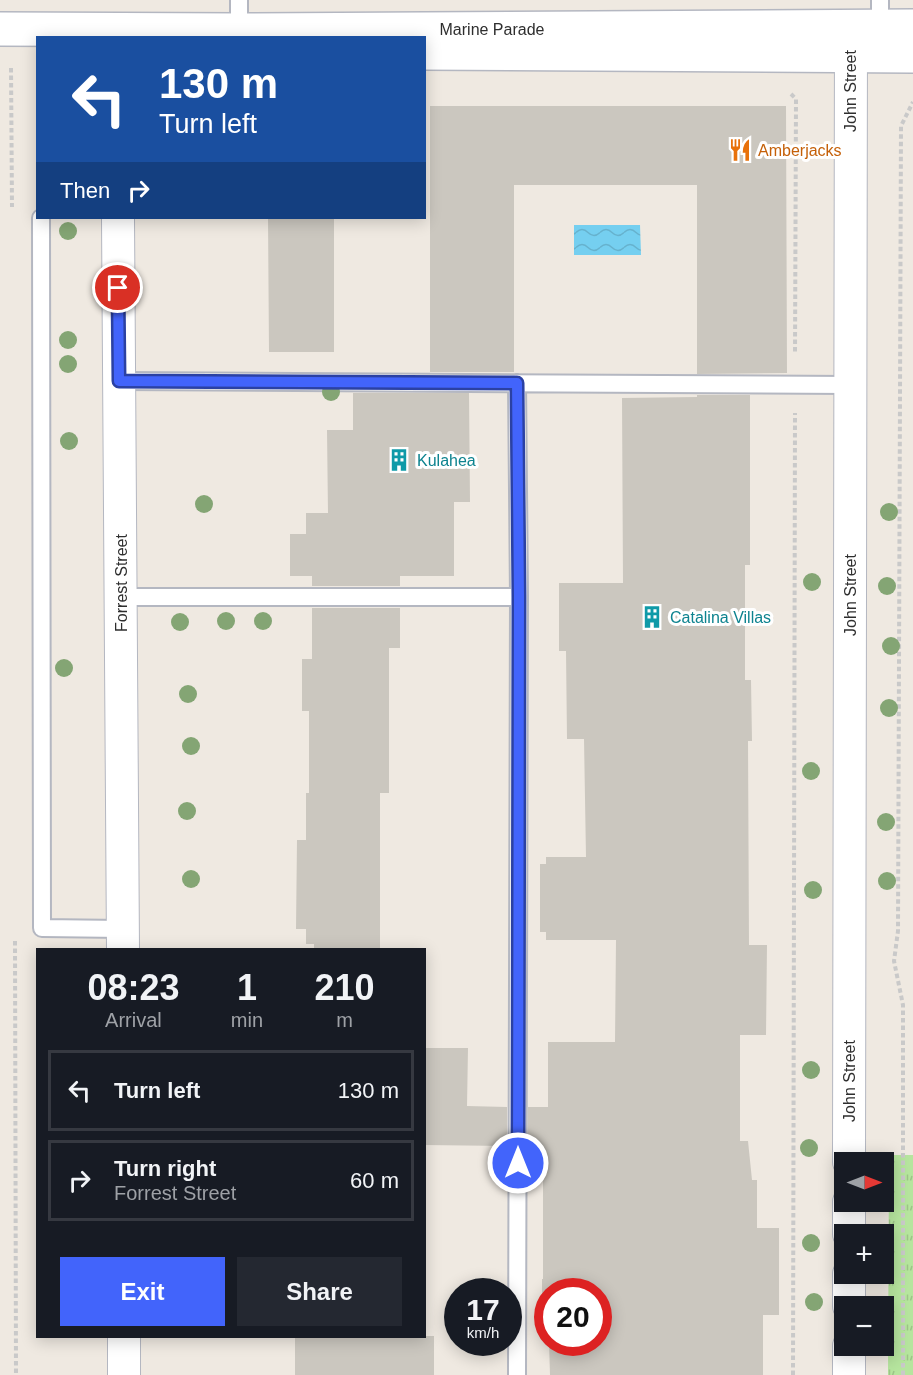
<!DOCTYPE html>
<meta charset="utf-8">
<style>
body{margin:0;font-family:Arial,sans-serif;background:#242831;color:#f1f3f6;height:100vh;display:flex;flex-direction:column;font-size:22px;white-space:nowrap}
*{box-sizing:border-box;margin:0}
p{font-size:20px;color:#9ea1a6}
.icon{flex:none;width:33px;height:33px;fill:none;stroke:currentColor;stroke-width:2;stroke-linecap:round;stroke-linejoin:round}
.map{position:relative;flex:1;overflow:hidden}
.drawer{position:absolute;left:36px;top:948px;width:390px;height:390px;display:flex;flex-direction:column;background:#171b24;border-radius:0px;box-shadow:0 3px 15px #0003}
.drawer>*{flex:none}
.banner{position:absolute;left:36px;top:36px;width:390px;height:183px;border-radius:0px;box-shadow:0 3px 15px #0003;background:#1a4fa0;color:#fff;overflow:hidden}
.needle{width:39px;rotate:90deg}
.tools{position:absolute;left:834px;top:1152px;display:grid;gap:12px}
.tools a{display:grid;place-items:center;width:60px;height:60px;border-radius:0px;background:#171b24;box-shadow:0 3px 15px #0003;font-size:30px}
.speed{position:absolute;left:444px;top:1278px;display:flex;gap:12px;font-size:30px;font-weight:700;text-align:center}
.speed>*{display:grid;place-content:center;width:78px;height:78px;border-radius:50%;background:#171b24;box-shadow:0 3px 15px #0003;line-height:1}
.speed small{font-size:15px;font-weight:400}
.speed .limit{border:9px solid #d22;background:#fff;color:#111}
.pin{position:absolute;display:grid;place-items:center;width:51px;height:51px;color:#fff;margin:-26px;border:3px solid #fff;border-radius:50%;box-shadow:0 2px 6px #0007}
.me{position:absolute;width:66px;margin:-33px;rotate:0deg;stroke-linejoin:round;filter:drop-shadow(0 0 4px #0008)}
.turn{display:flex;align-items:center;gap:21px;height:126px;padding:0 24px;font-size:27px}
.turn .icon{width:78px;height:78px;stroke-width:2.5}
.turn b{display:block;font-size:42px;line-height:51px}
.then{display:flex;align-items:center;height:57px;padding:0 24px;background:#0003;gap:12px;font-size:22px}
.eta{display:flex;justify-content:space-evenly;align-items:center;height:102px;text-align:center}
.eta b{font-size:36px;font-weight:700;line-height:42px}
.primary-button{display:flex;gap:12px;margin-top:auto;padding:12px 24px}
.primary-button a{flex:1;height:69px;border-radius:0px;background:#4264fb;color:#fff;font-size:24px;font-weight:700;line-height:69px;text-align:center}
.primary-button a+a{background:#242831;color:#f1f3f6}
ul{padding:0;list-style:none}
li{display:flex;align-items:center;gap:18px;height:81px;margin:0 12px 9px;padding:0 12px;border:3px solid #363941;border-radius:0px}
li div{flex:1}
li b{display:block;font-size:22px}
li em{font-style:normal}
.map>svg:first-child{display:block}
.park{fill:url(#park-tufts)}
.water{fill:url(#water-waves)}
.building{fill:#cbc7bf}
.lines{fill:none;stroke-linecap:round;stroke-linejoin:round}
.service-casing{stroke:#b4b7c1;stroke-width:20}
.minor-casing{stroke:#b4b7c1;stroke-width:34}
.secondary-casing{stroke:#b4b7c1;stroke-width:36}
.path{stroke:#c9c9c9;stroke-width:4;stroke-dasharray:4.5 3;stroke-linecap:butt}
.service{stroke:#fff;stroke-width:16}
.minor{stroke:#fff;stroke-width:32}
.secondary{stroke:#fff;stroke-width:33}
.tree{fill:#84a574}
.route-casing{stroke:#2b41a3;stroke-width:15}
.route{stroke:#4264fb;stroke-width:10}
.labels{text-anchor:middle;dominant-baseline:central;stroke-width:6;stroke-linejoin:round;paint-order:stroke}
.street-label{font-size:16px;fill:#2e2e2e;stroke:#fff}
.food-label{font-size:16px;fill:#c56008;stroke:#fff;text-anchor:start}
.culture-label{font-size:16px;fill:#0d838f;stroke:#fff;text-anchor:start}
</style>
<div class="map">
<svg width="913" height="1375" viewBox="0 0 913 1375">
<defs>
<pattern id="park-tufts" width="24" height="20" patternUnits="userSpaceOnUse" patternTransform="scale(1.5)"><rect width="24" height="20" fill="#b6e59e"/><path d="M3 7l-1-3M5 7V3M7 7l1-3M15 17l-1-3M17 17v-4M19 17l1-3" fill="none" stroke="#9dc588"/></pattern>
<pattern id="water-waves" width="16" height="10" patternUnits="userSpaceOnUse" patternTransform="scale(1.5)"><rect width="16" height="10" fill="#75cff0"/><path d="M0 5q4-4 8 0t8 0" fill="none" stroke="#66b2ce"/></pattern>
</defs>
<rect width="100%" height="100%" fill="#efe9e1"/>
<path class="park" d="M 889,1155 L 913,1155 L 913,1375 L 888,1375 Z"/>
<path class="water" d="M 574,225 L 640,225 L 641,255 L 574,255 Z"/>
<path class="building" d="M 430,106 L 786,106 L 787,373 L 697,374 L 697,185 L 514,185 L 514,372 L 430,372 Z
M 268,218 L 334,218 L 334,352 L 269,352 Z
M 353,393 L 469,393 L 470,502 L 454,502 L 454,576 L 400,576 L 400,586 L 312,586 L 312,576 L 290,576 L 290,534 L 306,534 L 306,513 L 328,513 L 327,430 L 353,430 Z
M 697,395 L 750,395 L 750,565 L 745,565 L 745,680 L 751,680 L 752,741 L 748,741 L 749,945 L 767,945 L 766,1035 L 740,1035 L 740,1141 L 748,1141 L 752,1180 L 757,1180 L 757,1228 L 779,1228 L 779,1315 L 763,1315 L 763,1375 L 550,1375 L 549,1342 L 598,1342 L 598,1292 L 548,1292 L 548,1315 L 542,1315 L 542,1279 L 543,1279 L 543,1146 L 528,1146 L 528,1107 L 548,1107 L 548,1042 L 615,1042 L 616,940 L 546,940 L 546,932 L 540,932 L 540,864 L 546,864 L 546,857 L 586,857 L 584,739 L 567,739 L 566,651 L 559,651 L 559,583 L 623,583 L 622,398 L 697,397 Z
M 312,608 L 400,608 L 400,648 L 389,648 L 389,793 L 380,793 L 380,950 L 314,950 L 314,944 L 306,944 L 306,929 L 296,929 L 297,840 L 306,840 L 306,793 L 309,793 L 309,711 L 302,711 L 302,659 L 312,659 Z
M 424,1048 L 468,1048 L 467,1106 L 507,1107 L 507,1146 L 424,1145 Z
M 295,1336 L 434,1336 L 434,1375 L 295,1375 Z"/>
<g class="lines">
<g class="service-casing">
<path id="service" d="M 880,0 L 880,27
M 239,30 L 239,0
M 41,218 L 42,928 L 123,929
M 119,381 L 850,385
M 517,383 L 519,597
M 121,597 L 519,597 L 517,1375"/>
</g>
<g class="minor-casing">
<path id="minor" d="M 118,218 L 123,950
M 849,1162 L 851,30
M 849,1234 L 849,1202
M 849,1306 L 849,1274
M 124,1336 L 124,1375
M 849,1375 L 849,1346"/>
</g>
<g class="secondary-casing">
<path id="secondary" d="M 0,29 L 239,30 L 913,26
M 424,53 L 913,56"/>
</g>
<path class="path" d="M 11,68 L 12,207
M 791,94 L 796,99 L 795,354
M 15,941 L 16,1375
M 793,1375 L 795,413
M 903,1375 L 903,1005 L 894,961 L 898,931 L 901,126 L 913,102"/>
<use href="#service" class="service"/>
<use href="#minor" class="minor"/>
<use href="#secondary" class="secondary"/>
</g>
<g class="tree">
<circle cx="68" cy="231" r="9"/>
<circle cx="68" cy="340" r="9"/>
<circle cx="68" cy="364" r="9"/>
<circle cx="331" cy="392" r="9"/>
<circle cx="69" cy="441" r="9"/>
<circle cx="204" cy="504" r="9"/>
<circle cx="889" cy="512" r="9"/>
<circle cx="812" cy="582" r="9"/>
<circle cx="887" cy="586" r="9"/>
<circle cx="226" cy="621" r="9"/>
<circle cx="263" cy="621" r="9"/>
<circle cx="180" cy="622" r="9"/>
<circle cx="891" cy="646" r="9"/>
<circle cx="64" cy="668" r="9"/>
<circle cx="188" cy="694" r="9"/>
<circle cx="889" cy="708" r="9"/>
<circle cx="191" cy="746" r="9"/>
<circle cx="811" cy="771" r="9"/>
<circle cx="187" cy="811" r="9"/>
<circle cx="886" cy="822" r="9"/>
<circle cx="191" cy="879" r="9"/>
<circle cx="887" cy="881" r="9"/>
<circle cx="813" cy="890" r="9"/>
<circle cx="811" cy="1070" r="9"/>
<circle cx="809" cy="1148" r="9"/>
<circle cx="811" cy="1243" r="9"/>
<circle cx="814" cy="1302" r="9"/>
</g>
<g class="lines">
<g class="route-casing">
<path id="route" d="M 118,288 L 119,381 L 517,383 L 519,597 L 518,1163"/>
</g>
<use href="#route" class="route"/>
</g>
<defs>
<g id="restaurant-bare" transform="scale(1.8)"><path d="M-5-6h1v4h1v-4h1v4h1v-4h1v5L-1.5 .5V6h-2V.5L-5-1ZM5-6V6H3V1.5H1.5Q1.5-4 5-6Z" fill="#e8710a" stroke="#fff" stroke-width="2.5" paint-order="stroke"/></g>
<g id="building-bare" transform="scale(1.8)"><path d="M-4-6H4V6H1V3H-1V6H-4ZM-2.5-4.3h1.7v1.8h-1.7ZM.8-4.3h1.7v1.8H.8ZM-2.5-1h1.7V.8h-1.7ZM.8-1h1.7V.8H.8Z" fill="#0f9aa8" stroke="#fff" stroke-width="2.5" paint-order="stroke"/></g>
</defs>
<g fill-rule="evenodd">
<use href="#restaurant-bare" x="740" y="150"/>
<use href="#building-bare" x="399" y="460"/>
<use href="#building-bare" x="652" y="617"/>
</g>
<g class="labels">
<g class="street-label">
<text x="492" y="29">Marine Parade</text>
<text transform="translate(850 91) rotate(-90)">John Street</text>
<text transform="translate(121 583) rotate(-90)">Forrest Street</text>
<text transform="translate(850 595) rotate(-90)">John Street</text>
<text transform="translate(849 1081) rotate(-90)">John Street</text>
</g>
<g class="food-label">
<text x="758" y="150">Amberjacks</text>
</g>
<g class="culture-label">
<text x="417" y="460">Kulahea</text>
<text x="670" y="617">Catalina Villas</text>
</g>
</g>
</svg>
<div class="tools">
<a><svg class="needle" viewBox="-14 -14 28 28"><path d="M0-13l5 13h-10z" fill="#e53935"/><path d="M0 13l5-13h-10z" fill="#9ea1a6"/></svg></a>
<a>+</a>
<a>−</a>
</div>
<div class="speed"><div>17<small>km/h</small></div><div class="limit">20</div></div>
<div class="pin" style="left:118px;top:288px;background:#d93025"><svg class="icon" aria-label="arrive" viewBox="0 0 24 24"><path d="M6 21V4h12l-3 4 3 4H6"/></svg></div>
<svg class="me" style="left:518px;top:1163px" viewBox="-20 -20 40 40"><circle r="17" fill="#4264fb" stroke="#fff" stroke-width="3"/><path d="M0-11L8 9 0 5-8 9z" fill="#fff"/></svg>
<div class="banner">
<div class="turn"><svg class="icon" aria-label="left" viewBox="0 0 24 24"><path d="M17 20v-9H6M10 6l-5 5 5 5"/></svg><div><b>130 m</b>Turn left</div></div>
<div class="then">Then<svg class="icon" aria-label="right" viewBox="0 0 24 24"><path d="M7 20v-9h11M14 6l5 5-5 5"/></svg></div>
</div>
<section class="drawer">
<div class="eta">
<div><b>08:23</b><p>Arrival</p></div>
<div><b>1</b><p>min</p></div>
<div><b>210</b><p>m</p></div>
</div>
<ul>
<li><svg class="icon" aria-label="left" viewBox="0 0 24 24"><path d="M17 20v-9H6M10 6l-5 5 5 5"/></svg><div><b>Turn left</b></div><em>130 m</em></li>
<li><svg class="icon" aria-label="right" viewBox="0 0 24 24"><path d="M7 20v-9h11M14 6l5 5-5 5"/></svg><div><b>Turn right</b><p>Forrest Street</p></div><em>60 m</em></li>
</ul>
<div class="primary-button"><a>Exit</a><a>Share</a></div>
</section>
</div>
